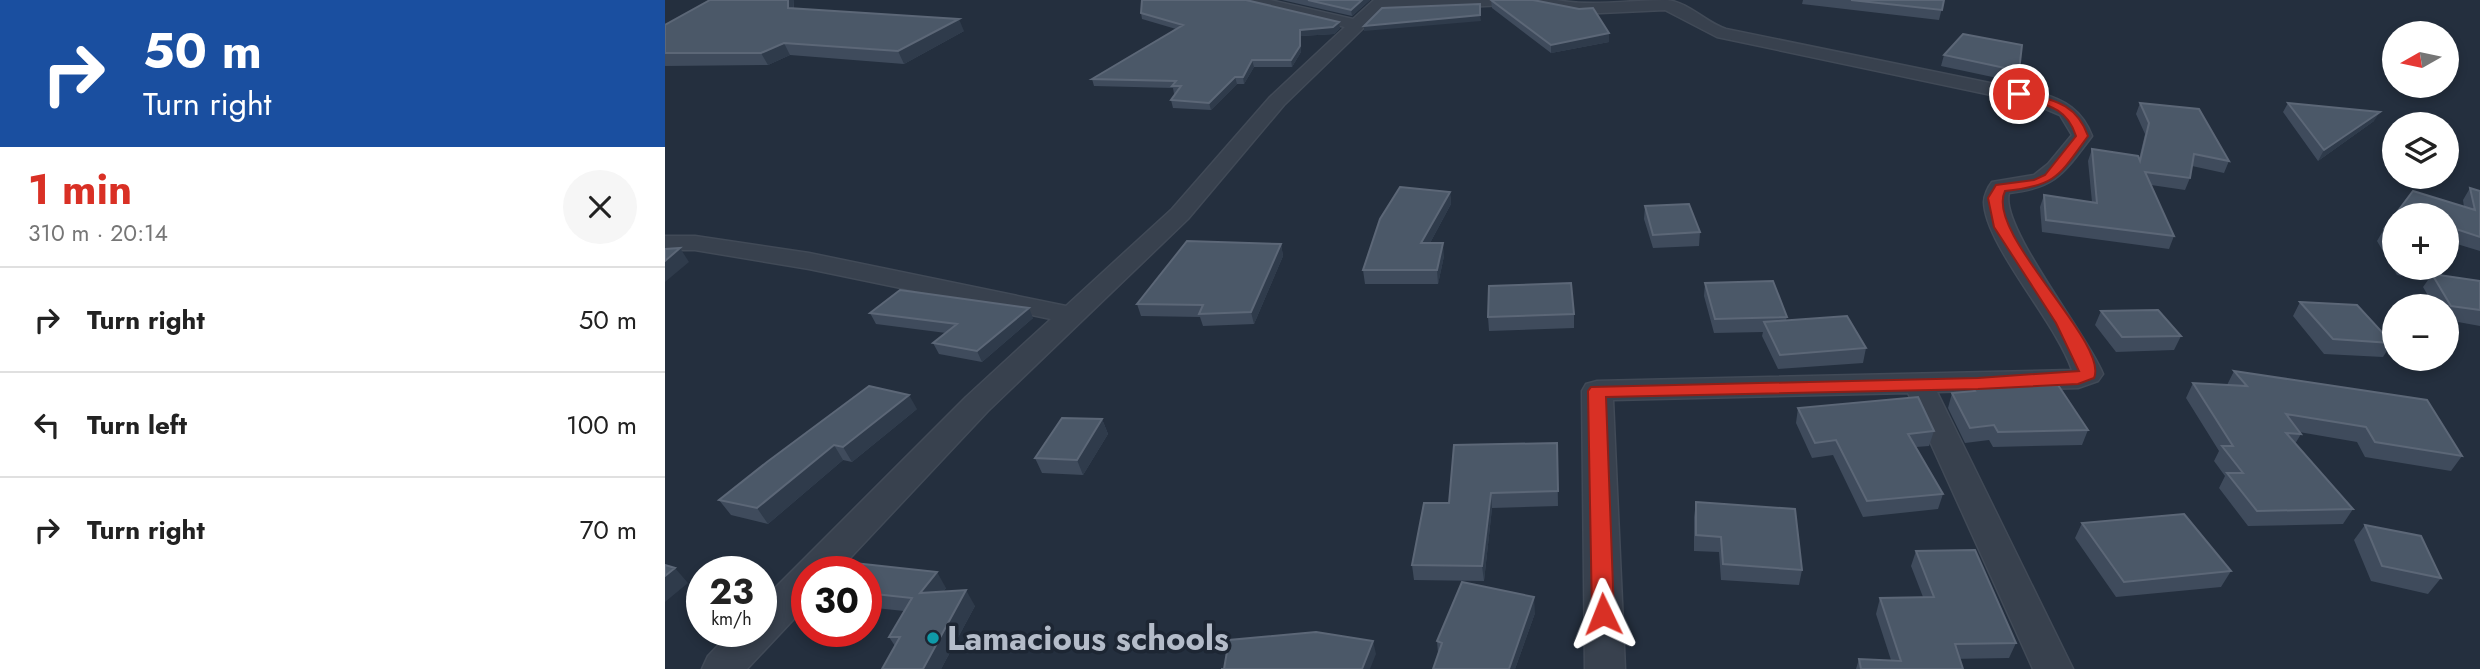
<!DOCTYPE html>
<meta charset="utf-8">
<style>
body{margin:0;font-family:Jost,sans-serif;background:#f6f6f6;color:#222;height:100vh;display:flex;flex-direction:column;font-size:26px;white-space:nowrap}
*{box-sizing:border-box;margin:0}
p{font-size:23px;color:#767676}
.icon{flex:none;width:38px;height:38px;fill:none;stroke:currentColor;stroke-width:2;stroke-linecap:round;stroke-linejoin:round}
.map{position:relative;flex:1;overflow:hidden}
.drawer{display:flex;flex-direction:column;background:#fff;width:665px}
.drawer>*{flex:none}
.banner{background:#1a4fa0;color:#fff;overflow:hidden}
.needle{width:46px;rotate:261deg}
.buttons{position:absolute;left:1717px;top:21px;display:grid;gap:14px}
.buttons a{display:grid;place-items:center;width:77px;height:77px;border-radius:50%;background:#fff;box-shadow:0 4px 10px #0003;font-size:35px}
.speed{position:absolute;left:21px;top:556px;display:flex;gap:14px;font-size:35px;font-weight:700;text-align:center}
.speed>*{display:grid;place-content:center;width:91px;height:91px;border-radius:50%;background:#fff;box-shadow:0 4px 10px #0003;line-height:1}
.speed small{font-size:18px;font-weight:400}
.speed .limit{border:10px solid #d22;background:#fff;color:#111}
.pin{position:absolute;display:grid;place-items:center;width:60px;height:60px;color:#fff;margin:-30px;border:4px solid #fff;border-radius:50%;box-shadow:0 2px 7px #0007}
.me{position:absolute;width:77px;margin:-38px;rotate:358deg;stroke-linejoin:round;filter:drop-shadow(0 0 5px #0008)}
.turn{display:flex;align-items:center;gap:24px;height:147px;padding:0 28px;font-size:32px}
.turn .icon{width:91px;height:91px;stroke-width:2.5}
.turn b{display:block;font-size:49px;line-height:60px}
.round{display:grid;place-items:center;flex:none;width:74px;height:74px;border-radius:37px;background:#f6f6f6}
.headline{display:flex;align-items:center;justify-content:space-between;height:119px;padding:0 28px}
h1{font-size:42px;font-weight:700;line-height:52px;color:#d93025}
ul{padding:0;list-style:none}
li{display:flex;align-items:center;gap:21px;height:105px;padding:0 28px;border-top:2px solid #e0e0e0}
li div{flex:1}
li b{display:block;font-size:26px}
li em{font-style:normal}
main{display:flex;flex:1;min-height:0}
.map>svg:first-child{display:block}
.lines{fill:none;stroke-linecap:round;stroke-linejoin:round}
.minor-casing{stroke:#414a57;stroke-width:3}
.minor{fill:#38414e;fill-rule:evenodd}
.wall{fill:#3f4b5c}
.shaded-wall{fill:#2f3b4b}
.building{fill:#4b5868;stroke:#5c6777;stroke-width:2}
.route{fill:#d93025;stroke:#8d1f18;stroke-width:2}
.culture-dot{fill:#0f9aa8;stroke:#1d2633;stroke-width:2.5}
.labels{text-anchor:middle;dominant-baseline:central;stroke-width:7;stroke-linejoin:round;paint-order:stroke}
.near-poi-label{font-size:33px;font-weight:bold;fill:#b4bcc9;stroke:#1d2633;text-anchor:start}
</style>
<main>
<section class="drawer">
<div class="banner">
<div class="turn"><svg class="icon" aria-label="right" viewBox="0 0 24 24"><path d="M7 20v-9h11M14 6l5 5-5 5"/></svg><div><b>50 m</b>Turn right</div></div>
</div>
<div class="headline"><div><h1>1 min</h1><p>310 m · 20:14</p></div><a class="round"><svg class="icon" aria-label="close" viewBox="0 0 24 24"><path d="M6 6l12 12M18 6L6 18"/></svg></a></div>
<ul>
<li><svg class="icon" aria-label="right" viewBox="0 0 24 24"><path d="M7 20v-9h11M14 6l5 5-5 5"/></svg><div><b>Turn right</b></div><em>50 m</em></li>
<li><svg class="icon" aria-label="left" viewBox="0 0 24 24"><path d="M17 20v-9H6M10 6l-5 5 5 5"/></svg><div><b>Turn left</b></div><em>100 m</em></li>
<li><svg class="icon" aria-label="right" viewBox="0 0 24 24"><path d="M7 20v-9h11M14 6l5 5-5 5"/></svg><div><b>Turn right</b></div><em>70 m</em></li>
</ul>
</section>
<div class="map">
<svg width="1815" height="669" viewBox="0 0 1815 669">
<rect width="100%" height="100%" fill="#242f3e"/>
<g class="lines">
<g class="minor-casing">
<path id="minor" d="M 577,0 L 605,0 L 688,19 L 709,0 L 891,0 C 928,7 965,0 1002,0 C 1025,3 1040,22 1061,29 L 1374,93 C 1400,100 1417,110 1427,136 L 1424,140 C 1398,174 1390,188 1344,193 C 1334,226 1422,334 1438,374 L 1433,381 L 1413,388 L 1272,392 L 1408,669 L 1368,669 L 1243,393 L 948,400 L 960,669 L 920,669 L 917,391 L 921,384 L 932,381 L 1407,370 C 1391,322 1320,245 1319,202 C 1319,196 1323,187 1327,182 L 1369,175 L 1383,164 L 1407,135 L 1395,115 L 1369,104 L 1052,37 L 1000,10 L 914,14 L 862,4 L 716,11 L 619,105 L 523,219 L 323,411 L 172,572 L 142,572 L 142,605 L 82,669 L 37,669 L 43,656 L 66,632 L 96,632 L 96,602 L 301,397 L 386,319 L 144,269 L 30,250 L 0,250 L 0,236 L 30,236 L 144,253 L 401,306 L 507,209 L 605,97 L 680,27 L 580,3 Z"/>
</g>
<use href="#minor" class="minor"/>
</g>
<path class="wall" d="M 45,0 L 129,0 L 129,8 L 299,31 L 239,64 L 125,55 L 103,65 L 0,66 L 0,25 Z
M 617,0 L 705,0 L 687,16 Z
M 826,0 L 944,42 L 886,53 L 827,8 Z
M 1138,0 L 1279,0 L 1274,20 L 1137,4 Z
M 476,13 L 675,28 L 669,34 L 636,36 L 636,52 L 627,67 L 589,67 L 579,84 L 572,84 L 546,110 L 508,108 L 506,100 L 511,94 L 509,94 L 508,88 L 429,86 L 427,79 L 511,29 L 477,19 Z
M 1279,55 L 1354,71 L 1351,82 L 1276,66 Z
M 1475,103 L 1564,161 L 1559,173 L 1527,166 L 1525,178 L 1520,190 L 1486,185 L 1509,236 L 1504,249 L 1377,232 L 1375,207 L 1379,195 L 1427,202 L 1423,161 L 1427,149 L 1474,159 L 1480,134 L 1471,114 Z
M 1623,103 L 1709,121 L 1653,161 L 1618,112 Z
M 1805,188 L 1815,191 L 1815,251 L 1782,241 L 1782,215 L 1730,215 L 1799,207 L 1798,200 Z
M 785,192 L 786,204 L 765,243 L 779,256 L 773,284 L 700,284 L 698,270 Z
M 980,206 L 1035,232 L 1034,246 L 988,248 L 979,219 Z
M 1729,216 L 1729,268 L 1774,268 L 1771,274 L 1815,281 L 1815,326 L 1782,320 L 1782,306 L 1769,306 L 1758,287 L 1763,280 L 1732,275 L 1712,241 L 1719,229 Z
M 616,244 L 618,256 L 589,324 L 538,326 L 535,317 L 476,316 L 472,304 Z
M 1040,283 L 1122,317 L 1121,320 L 1201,348 L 1198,363 L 1113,369 L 1097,336 L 1098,332 L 1049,333 L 1039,296 Z
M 1635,302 L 1727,343 L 1718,357 L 1659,354 L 1628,316 Z
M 1436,311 L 1516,336 L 1509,350 L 1451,352 L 1430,325 Z
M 205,313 L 368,318 L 317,362 L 274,354 L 268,343 L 281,333 L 211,324 Z
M 909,314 L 909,328 L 824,331 L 823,317 Z
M 1569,371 L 1797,456 L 1786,471 L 1700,457 L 1692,442 L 1634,432 L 1636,434 L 1630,444 L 1688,509 L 1678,524 L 1583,526 L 1554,488 L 1560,476 L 1549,461 L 1554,451 L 1521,398 L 1528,383 L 1562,385 Z
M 1308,388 L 1423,430 L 1417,445 L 1328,447 L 1324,440 L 1300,443 L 1283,408 L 1287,393 L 1306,392 Z
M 1133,408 L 1269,431 L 1264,446 L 1251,447 L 1278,494 L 1273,509 L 1198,517 L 1168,455 L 1147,458 L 1131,423 Z
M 252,409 L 187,462 L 178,460 L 103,524 L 66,515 L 54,500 L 102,462 Z
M 437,419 L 443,434 L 418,475 L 377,473 L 370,458 Z
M 892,443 L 893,506 L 827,508 L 819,581 L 749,580 L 747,565 L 784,503 Z
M 1031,502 L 1137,570 L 1134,585 L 1056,580 L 1054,552 L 1029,551 L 1029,517 Z
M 1417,523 L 1566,571 L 1556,587 L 1451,597 L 1410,538 Z
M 1700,525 L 1776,578 L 1763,594 L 1706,581 L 1689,540 Z
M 1251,551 L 1351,643 L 1344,658 L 1226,660 L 1211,614 L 1215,598 L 1258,597 L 1246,566 Z
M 201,572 L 281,588 L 278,592 L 310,606 L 276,669 L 217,669 L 230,646 L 224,637 L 239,611 L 201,607 Z
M 870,613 L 850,669 L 768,669 L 773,653 L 772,641 Z
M 1194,659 L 1196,669 L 1191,669 Z"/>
<path class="shaded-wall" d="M 123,0 L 129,0 L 128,19 L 123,8 Z
M 697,0 L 705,0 L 687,16 L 686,10 Z
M 815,15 L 816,21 L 699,31 L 699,26 Z
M 294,19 L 299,31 L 239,64 L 233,51 Z
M 674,22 L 675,28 L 669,34 L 636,36 L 636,52 L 627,67 L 626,60 L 635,30 Z
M 944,33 L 944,42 L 886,53 L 886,45 Z
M 119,43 L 125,55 L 103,65 L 96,53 Z
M 587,60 L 589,67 L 579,84 L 578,77 Z
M 570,77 L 572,84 L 546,110 L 544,103 Z
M 1715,112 L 1709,121 L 1653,161 L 1659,150 Z
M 785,192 L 786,204 L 758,256 L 756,243 Z
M 778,243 L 779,256 L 773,284 L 772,270 Z
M 616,244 L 618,256 L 589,324 L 586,312 Z
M 15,248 L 24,262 L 0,282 L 0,261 Z
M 364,308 L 368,318 L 317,362 L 312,351 Z
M 244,395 L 252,409 L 187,462 L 178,447 Z
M 437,419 L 443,434 L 418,475 L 412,460 Z
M 169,445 L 178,460 L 103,524 L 92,508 Z
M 826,493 L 827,508 L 819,581 L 817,566 Z
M 10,568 L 23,583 L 0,602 L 0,576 Z
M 272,572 L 281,588 L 265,608 L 255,593 Z
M 301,590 L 310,606 L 276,669 L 258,669 Z
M 869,597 L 870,613 L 850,669 L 844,669 Z
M 708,641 L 711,654 L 705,669 L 697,669 Z"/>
<path class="building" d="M 45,0 L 123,0 L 123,8 L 294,19 L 233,51 L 119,43 L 96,53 L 0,53 L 0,25 Z
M 477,0 L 581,0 L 674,22 L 668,27 L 635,30 L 635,46 L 626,60 L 587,60 L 578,77 L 570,77 L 544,103 L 506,100 L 516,86 L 507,86 L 511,81 L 427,79 L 518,25 L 476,13 Z
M 643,0 L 697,0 L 686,10 Z
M 826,0 L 868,0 L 914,9 L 928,8 L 944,33 L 886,45 Z
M 1186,0 L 1279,0 L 1277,10 Z
M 815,4 L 815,15 L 699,26 L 717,8 Z
M 1298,34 L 1357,45 L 1354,71 L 1279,55 Z
M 1475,103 L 1534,109 L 1564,161 L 1529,154 L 1525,178 L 1480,172 L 1509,236 L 1381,220 L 1379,195 L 1432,203 L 1427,149 L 1473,156 L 1475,161 L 1484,123 Z
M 1623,103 L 1715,112 L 1659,150 Z
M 735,187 L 785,192 L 756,243 L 778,243 L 772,270 L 698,270 L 715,219 Z
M 1805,188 L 1815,191 L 1815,237 L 1782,226 L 1782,215 L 1745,215 L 1739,213 L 1740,215 L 1730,215 L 1748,191 L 1810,210 Z
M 1024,204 L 1035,232 L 988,235 L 980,206 Z
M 1729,216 L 1729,245 L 1719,229 Z
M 522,241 L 616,244 L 586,312 L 534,314 L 538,305 L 472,304 Z
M 15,248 L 0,261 L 0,249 Z
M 1767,274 L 1815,281 L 1815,310 L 1786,306 Z
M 1108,281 L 1122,317 L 1050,319 L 1040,283 Z
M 906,283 L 909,314 L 823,317 L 824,286 Z
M 235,290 L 364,308 L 312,351 L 268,343 L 292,324 L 205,313 Z
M 1635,302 L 1692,305 L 1727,343 L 1668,339 Z
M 1493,310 L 1516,336 L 1457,337 L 1436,311 Z
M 1182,316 L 1201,348 L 1115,355 L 1099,322 Z
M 1569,371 L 1762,400 L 1797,456 L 1710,442 L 1701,427 L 1621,414 L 1636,434 L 1621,433 L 1688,509 L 1592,511 L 1562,473 L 1578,473 L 1557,446 L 1568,446 L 1528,383 L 1582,386 Z
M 1393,385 L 1423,430 L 1333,432 L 1329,425 L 1305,428 L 1287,393 L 1310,391 L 1308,388 Z
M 204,386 L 244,395 L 178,447 L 169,445 L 92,508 L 54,500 L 102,462 Z
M 1253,397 L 1269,431 L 1243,434 L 1278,494 L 1202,501 L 1171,440 L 1150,443 L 1133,408 Z
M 397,418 L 437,419 L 412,460 L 370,458 Z
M 892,443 L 893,491 L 826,493 L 817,566 L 747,565 L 759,503 L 784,503 L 789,445 Z
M 1031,502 L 1130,509 L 1137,570 L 1058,564 L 1056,537 L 1031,535 Z
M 1519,514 L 1566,571 L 1459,582 L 1417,523 Z
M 1700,525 L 1756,536 L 1776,578 L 1717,566 Z
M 1310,550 L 1351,643 L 1290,644 L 1298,669 L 1196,669 L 1194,659 L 1236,661 L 1215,598 L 1269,597 L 1251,551 Z
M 189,563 L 272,572 L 255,593 L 301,590 L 258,669 L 217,669 L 235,637 L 224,637 L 247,598 L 201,593 L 201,572 L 180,572 Z
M 0,565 L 10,568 L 0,576 Z
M 797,582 L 869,597 L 844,669 L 768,669 L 777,643 L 772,641 Z
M 651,632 L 708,641 L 697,669 L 556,669 L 559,669 L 564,640 Z"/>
<path class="route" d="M 1354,91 C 1387,100 1411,102 1423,136 C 1394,176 1391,186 1340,191 C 1319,233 1445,343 1429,378 L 1413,384 L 1313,389 L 941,397 L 949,614 L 946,620 L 938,623 L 930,620 L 927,614 L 923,391 L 926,387 L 1313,378 L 1414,371 L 1391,323 L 1329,227 L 1323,198 L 1331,185 L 1369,180 L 1380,175 L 1411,136 C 1401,105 1379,105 1351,96 L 1349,94 Z"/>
<circle class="culture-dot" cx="268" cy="638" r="7"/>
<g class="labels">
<g class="near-poi-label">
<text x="282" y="638">Lamacious schools</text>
</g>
</g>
</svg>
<div class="buttons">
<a><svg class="needle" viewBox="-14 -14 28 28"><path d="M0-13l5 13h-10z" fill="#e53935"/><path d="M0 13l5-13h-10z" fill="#767676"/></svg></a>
<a><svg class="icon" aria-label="layers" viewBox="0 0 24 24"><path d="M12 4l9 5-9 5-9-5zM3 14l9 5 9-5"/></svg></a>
<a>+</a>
<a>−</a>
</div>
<div class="speed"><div>23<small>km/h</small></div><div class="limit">30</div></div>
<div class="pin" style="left:1354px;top:94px;background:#d93025"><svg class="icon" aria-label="arrive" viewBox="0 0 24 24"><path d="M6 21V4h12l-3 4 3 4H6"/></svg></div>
<svg class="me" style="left:938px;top:614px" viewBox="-20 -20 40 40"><path d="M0-17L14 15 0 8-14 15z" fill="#d93025" stroke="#fff" stroke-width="4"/></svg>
</div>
</main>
